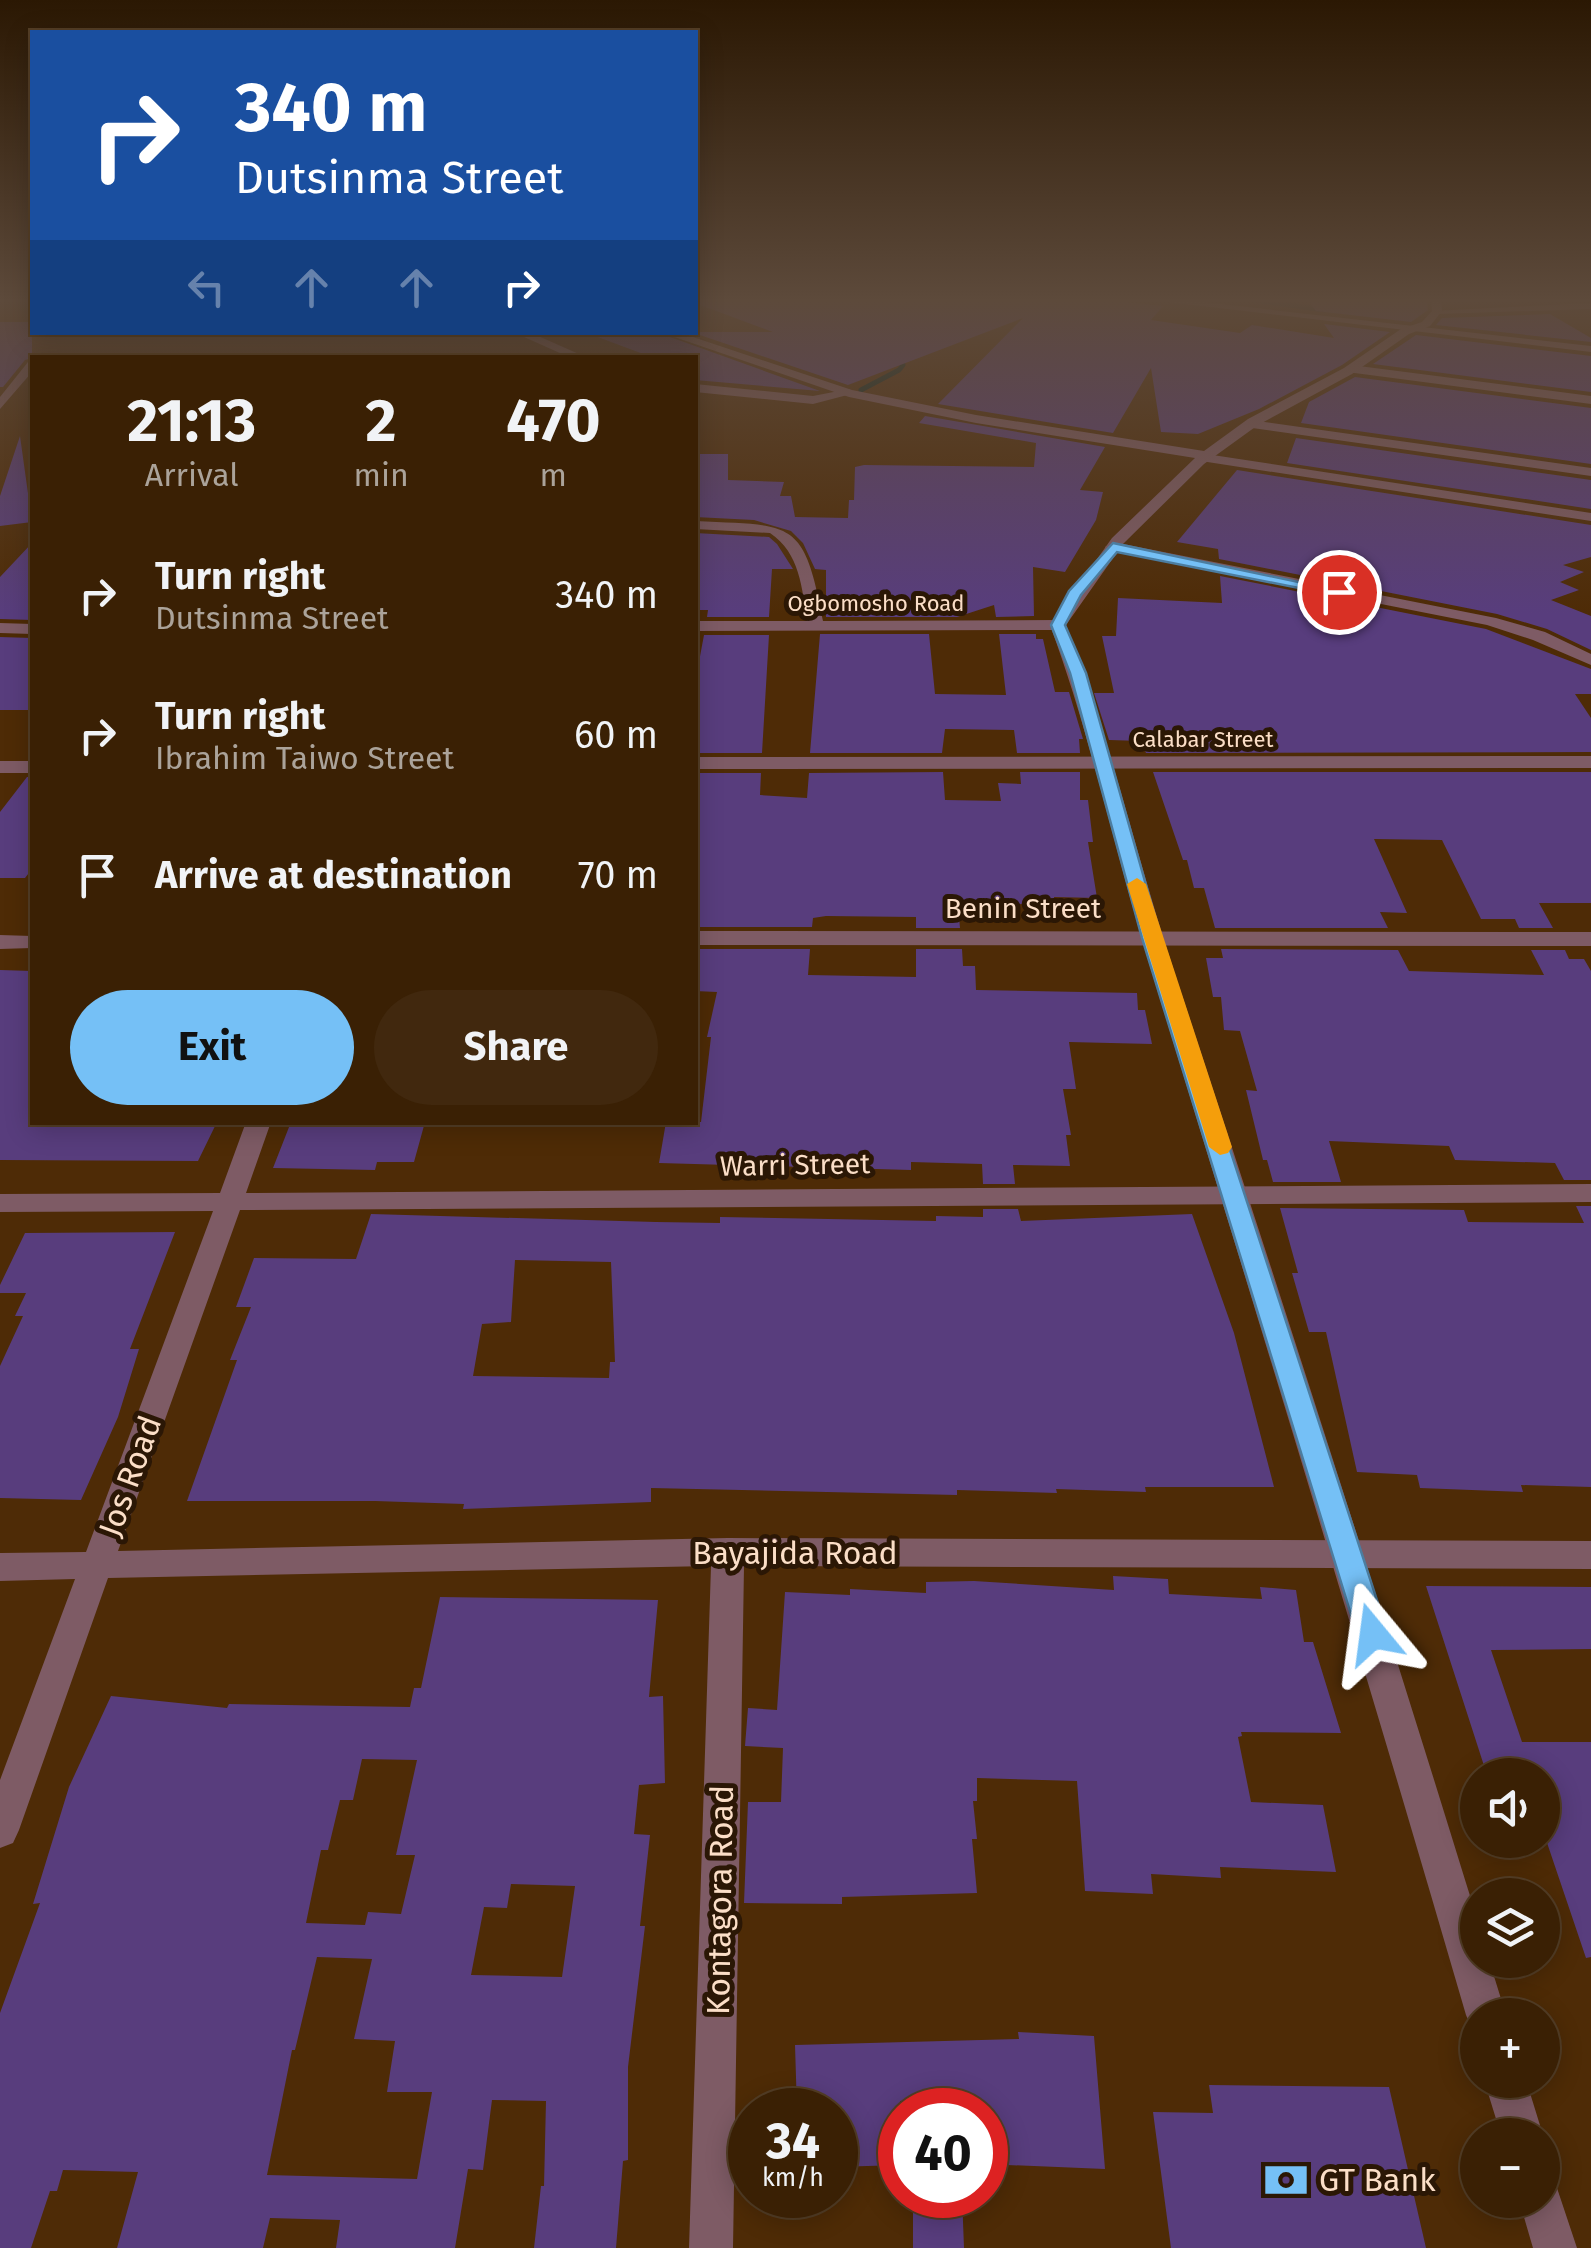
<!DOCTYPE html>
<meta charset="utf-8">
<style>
body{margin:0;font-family:"Fira Sans",sans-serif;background:#41280e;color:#f1f3f6;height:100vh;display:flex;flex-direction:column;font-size:38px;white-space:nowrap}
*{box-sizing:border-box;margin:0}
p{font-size:32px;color:#aba39a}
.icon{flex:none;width:55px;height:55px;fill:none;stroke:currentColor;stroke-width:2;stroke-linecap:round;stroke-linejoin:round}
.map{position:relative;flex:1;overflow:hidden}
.panel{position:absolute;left:30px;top:355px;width:668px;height:770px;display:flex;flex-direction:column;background:#3a2004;border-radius:0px;box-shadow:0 5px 25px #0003,0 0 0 2px #543e26}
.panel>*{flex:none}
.banner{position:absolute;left:30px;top:30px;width:668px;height:305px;border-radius:0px;box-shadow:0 5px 25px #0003,0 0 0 2px #543e26;background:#1a4fa0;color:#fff;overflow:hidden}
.buttons{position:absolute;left:1460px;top:1758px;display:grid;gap:20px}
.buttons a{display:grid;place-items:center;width:100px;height:100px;border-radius:50%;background:#3a2004;box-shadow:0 5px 25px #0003,0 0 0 2px #543e26;font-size:50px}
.speed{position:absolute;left:728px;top:2088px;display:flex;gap:20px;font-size:50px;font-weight:700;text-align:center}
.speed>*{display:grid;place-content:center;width:130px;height:130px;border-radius:50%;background:#3a2004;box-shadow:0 5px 25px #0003,0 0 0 2px #543e26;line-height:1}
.speed small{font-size:25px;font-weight:400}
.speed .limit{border:15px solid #d22;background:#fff;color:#111}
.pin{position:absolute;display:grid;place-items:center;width:85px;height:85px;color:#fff;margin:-42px;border:5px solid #fff;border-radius:50%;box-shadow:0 2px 10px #0007}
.me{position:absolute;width:110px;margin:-55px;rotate:344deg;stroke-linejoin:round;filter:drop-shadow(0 0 8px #0008)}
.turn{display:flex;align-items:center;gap:35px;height:210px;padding:0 40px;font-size:45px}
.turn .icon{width:130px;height:130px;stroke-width:2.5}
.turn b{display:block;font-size:70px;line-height:85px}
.lanes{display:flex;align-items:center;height:95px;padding:0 40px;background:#0003;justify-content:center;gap:50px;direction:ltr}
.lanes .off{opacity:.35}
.eta{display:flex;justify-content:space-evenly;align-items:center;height:170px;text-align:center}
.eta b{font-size:60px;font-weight:700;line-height:70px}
.primary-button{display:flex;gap:20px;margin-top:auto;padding:20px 40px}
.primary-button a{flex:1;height:115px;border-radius:60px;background:#75c0f6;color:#111;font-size:40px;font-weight:700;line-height:115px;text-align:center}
.primary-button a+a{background:#41280e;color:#f1f3f6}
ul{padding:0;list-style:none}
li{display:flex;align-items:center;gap:30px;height:140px;padding:0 40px}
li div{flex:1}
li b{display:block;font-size:38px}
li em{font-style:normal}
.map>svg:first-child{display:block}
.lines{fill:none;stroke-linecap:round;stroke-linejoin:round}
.stream{stroke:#00241f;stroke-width:5}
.building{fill:#583d7d;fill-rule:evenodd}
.minor{fill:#7e5b65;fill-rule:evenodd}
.tertiary{fill:#7e5b65;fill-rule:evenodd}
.route{fill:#75c0f6;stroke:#4c7da0;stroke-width:2.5}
.slow{fill:#f59e0b}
.labels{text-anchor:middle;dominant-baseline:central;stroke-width:10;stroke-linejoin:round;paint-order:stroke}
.far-street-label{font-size:22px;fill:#fbdec7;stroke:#2b1705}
.street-label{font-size:28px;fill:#fbdec7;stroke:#2b1705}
.near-street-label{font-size:32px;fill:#fbdec7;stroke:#2b1705}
.near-poi-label{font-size:32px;fill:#fbdec7;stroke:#2b1705;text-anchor:start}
</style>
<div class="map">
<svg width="1591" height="2248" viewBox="0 0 1591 2248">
<rect width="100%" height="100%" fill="#4e2b06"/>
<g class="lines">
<path class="stream" d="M 1210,299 L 1248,299 L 1325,310
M 861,390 L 899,370 L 903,365 L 899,355"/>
</g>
<path class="building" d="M 695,299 L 1099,299 L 1163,306 L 1151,320 L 1240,333 L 1252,325 L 1334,338 L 1324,324 L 1390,332 L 1342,365 L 1259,409 L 1198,434 L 1161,432 L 1151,368 L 1113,433 L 938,404 L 1023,318 L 848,385 L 691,332 L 773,332 L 695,303 Z
M 1307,299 L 1427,302 L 1428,310 L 1411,322 L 1316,311 Z
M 1550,314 L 1591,338 L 1591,342 L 1436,325 L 1442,318 Z
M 0,322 L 32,322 L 32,358 L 25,360 L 3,387 L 0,387 Z
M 596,332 L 656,332 L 820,391 L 695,380 L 695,358 L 654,358 L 595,336 Z
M 1416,335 L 1591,356 L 1591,392 L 1373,364 Z
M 1355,377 L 1591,408 L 1591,464 L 1301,423 L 1309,402 Z
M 925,416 L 1105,447 L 1080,490 L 1103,492 L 1096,520 L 1065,572 L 1033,567 L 1034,616 L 996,617 L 994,605 L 957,617 L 826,617 L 826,570 L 815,569 L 803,543 L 791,531 L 754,520 L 695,517 L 695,454 L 728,454 L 728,480 L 784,482 L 780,496 L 791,496 L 795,517 L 848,518 L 849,500 L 854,500 L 855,467 L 864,465 L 1034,467 L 1036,443 L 919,423 Z
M 20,436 L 32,522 L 0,526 L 0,496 Z
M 1296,438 L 1591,480 L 1591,509 L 1287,463 Z
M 1237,470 L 1591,525 L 1591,557 L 1563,565 L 1584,572 L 1560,582 L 1579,590 L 1551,600 L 1591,616 L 1591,650 L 1547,629 L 1497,614 L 1219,559 L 1218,549 L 1177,542 Z
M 695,533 L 769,537 L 777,544 L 793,569 L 772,569 L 769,617 L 707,617 L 708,610 L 695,610 Z
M 32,543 L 32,620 L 0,619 L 0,577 Z
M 1220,576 L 1486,629 L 1591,669 L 1591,694 L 1575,694 L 1591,718 L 1591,752 L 1146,753 L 1141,741 L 1109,740 L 1094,693 L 1114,693 L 1102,636 L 1116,636 L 1118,598 L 1222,603 Z
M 820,634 L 929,634 L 935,694 L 1006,695 L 999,634 L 1036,634 L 1036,639 L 1043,639 L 1055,692 L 1069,692 L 1083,739 L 1079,739 L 1080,753 L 1017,753 L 1014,730 L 945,729 L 942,753 L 810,753 Z
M 704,635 L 769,635 L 762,753 L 695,753 L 695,683 Z
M 0,637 L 32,638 L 32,710 L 0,710 Z
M 943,772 L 945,800 L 1001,801 L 998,783 L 1021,784 L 1020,772 L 1080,772 L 1080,800 L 1088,800 L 1093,842 L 1088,842 L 1097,898 L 1054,897 L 1055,903 L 958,906 L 960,928 L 916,928 L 916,917 L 826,916 L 813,918 L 812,927 L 695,927 L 695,773 L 761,773 L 760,795 L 807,798 L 809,773 Z
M 1153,772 L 1591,772 L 1591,903 L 1539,903 L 1553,928 L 1519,928 L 1515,919 L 1481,919 L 1442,840 L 1374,839 L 1407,913 L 1380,912 L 1388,928 L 1215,928 L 1204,888 L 1194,888 L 1187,860 L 1183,860 Z
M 27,777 L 32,777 L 32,869 L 25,878 L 0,878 L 0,812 Z
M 695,949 L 810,949 L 808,975 L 916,977 L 916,949 L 962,949 L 963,966 L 975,966 L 976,990 L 1137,993 L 1138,1010 L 1145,1010 L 1152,1044 L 1069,1042 L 1076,1089 L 1063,1089 L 1071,1135 L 1066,1135 L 1070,1166 L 1013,1165 L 1015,1184 L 983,1184 L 982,1164 L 911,1162 L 911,1170 L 659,1163 L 666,1122 L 701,1122 L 711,1037 L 707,1037 L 717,992 L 695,991 Z
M 1221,949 L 1398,950 L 1409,971 L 1544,975 L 1531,950 L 1565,950 L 1569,959 L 1584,959 L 1591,971 L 1591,1180 L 1564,1180 L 1555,1163 L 1455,1160 L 1449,1146 L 1329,1141 L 1341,1182 L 1273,1182 L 1267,1160 L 1263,1160 L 1246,1090 L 1257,1091 L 1240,1031 L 1224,1030 L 1221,997 L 1213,997 L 1206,958 L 1223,958 Z
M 0,970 L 32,971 L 32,1122 L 217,1122 L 198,1161 L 0,1160 Z
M 291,1122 L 425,1122 L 414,1162 L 377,1162 L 375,1170 L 273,1168 Z
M 1576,1206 L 1591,1206 L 1591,1487 L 1521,1485 L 1523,1492 L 1420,1488 L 1417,1475 L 1357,1472 L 1326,1332 L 1309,1332 L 1292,1273 L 1298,1273 L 1280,1208 L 1464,1210 L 1468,1222 L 1584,1223 Z
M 983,1209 L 1018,1209 L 1021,1221 L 1192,1214 L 1234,1333 L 1274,1487 L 1145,1487 L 1146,1492 L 1056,1489 L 1057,1493 L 957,1490 L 957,1495 L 651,1488 L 651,1502 L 463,1509 L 464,1504 L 375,1501 L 187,1501 L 237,1360 L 230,1360 L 251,1307 L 236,1307 L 254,1258 L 356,1259 L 371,1214 L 656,1222 L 720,1223 L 720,1217 L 936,1221 L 936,1216 L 983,1217 ZM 515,1260 L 611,1262 L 615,1362 L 610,1362 L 609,1378 L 473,1376 L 482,1324 L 511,1322 Z
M 175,1232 L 130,1349 L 139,1349 L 118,1417 L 81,1500 L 0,1498 L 0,1366 L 23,1316 L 15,1316 L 26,1293 L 0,1293 L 0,1285 L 25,1233 Z
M 1113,1576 L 1168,1579 L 1169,1594 L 1262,1599 L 1260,1587 L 1296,1590 L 1304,1642 L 1313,1642 L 1341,1733 L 1241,1732 L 1242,1736 L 1238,1737 L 1251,1802 L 1323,1805 L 1336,1872 L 1220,1867 L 1221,1878 L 1151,1874 L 1153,1894 L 1085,1891 L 1077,1781 L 977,1778 L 977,1801 L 973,1801 L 977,1839 L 972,1839 L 977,1893 L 842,1897 L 842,1904 L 744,1903 L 748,1802 L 781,1802 L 783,1748 L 745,1746 L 748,1708 L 777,1710 L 785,1592 L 850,1595 L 850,1589 L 926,1593 L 926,1582 L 974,1581 L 1114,1590 Z
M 1426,1586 L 1591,1587 L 1591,1649 L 1491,1650 L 1522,1742 L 1591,1742 L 1591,1957 L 1586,1958 L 1542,1828 L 1542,1775 L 1487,1775 Z
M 440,1597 L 658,1600 L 649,1697 L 663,1696 L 665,1783 L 639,1785 L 634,1834 L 650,1835 L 640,1926 L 645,1926 L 628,2067 L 628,2160 L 623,2161 L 616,2248 L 534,2248 L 541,2186 L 544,2186 L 546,2101 L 492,2100 L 483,2170 L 468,2169 L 455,2248 L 336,2248 L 340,2220 L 270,2218 L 263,2248 L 117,2248 L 138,2172 L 63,2170 L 57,2191 L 50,2191 L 31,2248 L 0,2248 L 0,2013 L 40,1903 L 33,1904 L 69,1787 L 111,1696 L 227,1708 L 229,1704 L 410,1707 L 414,1688 L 421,1688 ZM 362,1759 L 417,1760 L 396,1855 L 415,1855 L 401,1914 L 368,1912 L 365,1925 L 306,1923 L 321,1850 L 328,1850 L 340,1800 L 353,1800 ZM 511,1884 L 575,1886 L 562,1977 L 471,1975 L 484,1907 L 507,1908 ZM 317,1957 L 372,1959 L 354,2039 L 395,2041 L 387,2092 L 432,2092 L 417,2179 L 267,2175 L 292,2050 L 295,2050 Z
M 1018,2032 L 1094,2036 L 1105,2169 L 985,2164 L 985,2110 L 955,2110 L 954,2100 L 900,2101 L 900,2165 L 835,2167 L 835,2110 L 797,2110 L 795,2045 L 1019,2039 Z
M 1209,2085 L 1389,2087 L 1426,2248 L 1171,2248 L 1153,2112 L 1213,2113 Z
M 913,2195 L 962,2195 L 964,2248 L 913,2248 Z"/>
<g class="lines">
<path class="minor" d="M 1142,299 L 1176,299 L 1591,346 L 1591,352 Z
M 1591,303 L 1591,309 L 1437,314 L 1432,311 Z
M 513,332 L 529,332 L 588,358 L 571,358 Z
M 28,362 L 32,362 L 32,372 L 0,409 L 0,397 Z
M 1351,365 L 1591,396 L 1591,404 L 1347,372 Z
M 695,384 L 813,396 L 849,389 L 855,393 L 813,404 L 695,392 Z
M 1250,420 L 1591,468 L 1591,476 L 1245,427 L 1244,424 Z
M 1206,454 L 1591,513 L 1591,521 L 1201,461 L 1199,458 Z
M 695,521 C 792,526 804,517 823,621 L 1058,620 L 1066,625 L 1058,630 L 695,631 L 695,621 L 807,621 C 802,588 800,553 770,533 L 695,529 Z
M 1113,542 L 1496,618 L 1545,632 L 1591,654 L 1591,665 L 1533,640 L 1487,625 L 1108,550 L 1105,547 Z
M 0,623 L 32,624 L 32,634 L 0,633 Z
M 1591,756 L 1591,768 L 695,769 L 695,757 Z
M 0,761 L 32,761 L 32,773 L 0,773 Z
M 695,931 L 1591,932 L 1591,946 L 695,945 Z
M 0,935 L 32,936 L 32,948 L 0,949 Z
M 246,1122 L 271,1122 L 246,1193 L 1591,1184 L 1591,1202 L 240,1210 L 118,1551 L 728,1538 L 1591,1541 L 1591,1569 L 744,1566 L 733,2248 L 689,2248 L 711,1566 L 108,1578 L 19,1830 L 13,1843 L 0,1848 L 0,1780 L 75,1579 L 0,1581 L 0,1553 L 86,1552 L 213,1211 L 0,1212 L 0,1194 L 220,1193 Z"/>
<path class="tertiary" d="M 1431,299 L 1441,299 L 1442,311 L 1430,326 L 1409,334 L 1352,374 L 1258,425 L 1204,464 L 1123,544 L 1066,625 C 1110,738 1136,856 1174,971 C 1274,1274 1372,1578 1466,1883 L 1478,1921 L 1478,1960 L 1489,1960 L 1506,2015 L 1478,2015 L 1478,2032 L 1472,2029 L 1466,2015 C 1364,1664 1257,1315 1150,966 C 1115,852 1091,736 1050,625 L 1112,538 L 1195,458 L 976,423 L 849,397 L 660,332 L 678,332 L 852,390 L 976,415 L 1204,451 L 1248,419 L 1344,368 L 1401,329 L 1422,322 L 1432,311 Z
M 1484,2080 L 1526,2080 L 1543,2135 L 1542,2137 L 1501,2135 Z
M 1542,2179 L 1556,2185 L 1577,2248 L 1533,2248 L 1519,2200 L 1542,2200 Z"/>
</g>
<linearGradient id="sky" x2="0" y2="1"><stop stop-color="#2b1803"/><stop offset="0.49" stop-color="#5d4a3b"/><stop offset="1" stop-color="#5d4a3b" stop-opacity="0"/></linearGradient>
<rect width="1591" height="614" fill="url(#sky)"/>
<path class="route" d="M 1113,543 L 1346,592 L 1339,596 L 1117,552 L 1081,595 L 1065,625 L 1086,673 L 1161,938 L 1388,1634 L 1384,1643 L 1373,1647 L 1362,1643 L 1357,1634 L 1142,938 L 1070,673 L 1051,625 L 1069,591 Z"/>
<path class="slow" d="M 1137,878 L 1146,884 L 1232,1147 L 1228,1153 L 1220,1155 L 1209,1147 L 1127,884 Z"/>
<defs>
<g id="bank-bare" transform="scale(3.45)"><path d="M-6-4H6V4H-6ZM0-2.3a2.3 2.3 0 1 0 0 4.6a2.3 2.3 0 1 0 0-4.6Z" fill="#75c0f6" stroke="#2b1705" stroke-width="2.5" paint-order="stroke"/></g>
</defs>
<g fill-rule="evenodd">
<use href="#bank-bare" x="1286" y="2180"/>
</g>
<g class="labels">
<g class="far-street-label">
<text x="876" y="603">Ogbomosho Road</text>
<text x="1203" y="739">Calabar Street</text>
</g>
<g class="street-label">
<text x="1023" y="908">Benin Street</text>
<text transform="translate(795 1165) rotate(-1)">Warri Street</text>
</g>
<g class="near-street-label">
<text transform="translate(130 1476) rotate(-70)">Jos Road</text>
<text x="795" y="1553">Bayajida Road</text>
<text transform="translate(720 1900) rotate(-89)">Kontagora Road</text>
</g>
<g class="near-poi-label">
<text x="1319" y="2180">GT Bank</text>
</g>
</g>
</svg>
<div class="buttons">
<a><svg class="icon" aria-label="sound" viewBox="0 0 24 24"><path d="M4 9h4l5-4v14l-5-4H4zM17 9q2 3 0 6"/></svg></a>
<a><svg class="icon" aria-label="layers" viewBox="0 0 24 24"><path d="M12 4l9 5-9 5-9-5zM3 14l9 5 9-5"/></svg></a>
<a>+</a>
<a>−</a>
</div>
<div class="speed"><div>34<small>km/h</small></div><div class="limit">40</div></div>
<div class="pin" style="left:1339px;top:592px;background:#d93025"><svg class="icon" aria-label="arrive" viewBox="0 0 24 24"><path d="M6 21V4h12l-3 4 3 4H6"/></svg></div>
<svg class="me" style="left:1373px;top:1634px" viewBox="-20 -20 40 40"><path d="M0-17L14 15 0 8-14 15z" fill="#75c0f6" stroke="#fff" stroke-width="4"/></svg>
<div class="banner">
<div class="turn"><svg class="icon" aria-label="right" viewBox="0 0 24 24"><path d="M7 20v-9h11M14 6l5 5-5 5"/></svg><div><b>340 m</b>Dutsinma Street</div></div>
<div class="lanes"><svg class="icon off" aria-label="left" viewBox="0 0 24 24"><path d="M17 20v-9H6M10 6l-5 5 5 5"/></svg><svg class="icon off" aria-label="ahead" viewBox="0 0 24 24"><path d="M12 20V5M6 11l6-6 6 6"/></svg><svg class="icon off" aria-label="ahead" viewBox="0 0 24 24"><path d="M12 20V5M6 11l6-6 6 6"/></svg><svg class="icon" aria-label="right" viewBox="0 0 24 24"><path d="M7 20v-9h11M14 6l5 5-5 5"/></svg></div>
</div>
<section class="panel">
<div class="eta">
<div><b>21:13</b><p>Arrival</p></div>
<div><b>2</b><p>min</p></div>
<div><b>470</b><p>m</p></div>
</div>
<ul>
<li><svg class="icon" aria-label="right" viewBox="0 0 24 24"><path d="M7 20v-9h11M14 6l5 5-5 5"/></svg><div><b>Turn right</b><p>Dutsinma Street</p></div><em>340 m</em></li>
<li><svg class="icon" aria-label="right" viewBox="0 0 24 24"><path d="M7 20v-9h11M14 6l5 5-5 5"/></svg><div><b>Turn right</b><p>Ibrahim Taiwo Street</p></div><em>60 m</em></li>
<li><svg class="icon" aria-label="arrive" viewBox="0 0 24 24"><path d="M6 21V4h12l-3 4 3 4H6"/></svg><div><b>Arrive at destination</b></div><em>70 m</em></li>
</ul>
<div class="primary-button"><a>Exit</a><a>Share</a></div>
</section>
</div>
